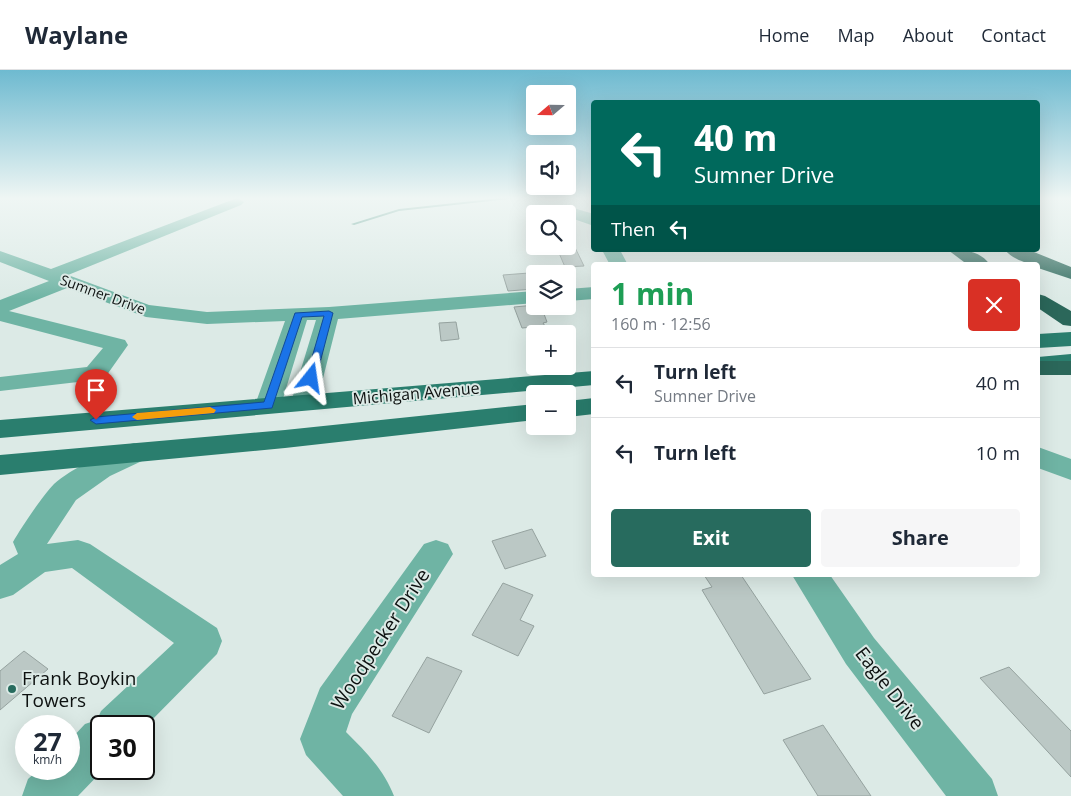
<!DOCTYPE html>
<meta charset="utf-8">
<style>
body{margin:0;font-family:"Open Sans",sans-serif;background:#f6f6f7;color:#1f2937;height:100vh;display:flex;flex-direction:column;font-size:19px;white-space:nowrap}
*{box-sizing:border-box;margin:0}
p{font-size:16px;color:#747a83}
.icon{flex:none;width:28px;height:28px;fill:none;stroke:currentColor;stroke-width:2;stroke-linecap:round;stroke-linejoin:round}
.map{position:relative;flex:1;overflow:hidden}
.sheet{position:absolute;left:591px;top:192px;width:449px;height:315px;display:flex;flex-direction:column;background:#fff;border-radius:5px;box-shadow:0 5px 20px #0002}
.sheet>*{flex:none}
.banner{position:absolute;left:591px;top:30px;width:449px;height:152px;border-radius:5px;box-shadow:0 5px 20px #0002;background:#00695c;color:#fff;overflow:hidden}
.needle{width:32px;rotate:250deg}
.controls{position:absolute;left:526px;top:15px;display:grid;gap:10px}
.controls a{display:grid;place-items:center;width:50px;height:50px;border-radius:5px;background:#fff;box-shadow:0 5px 20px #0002;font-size:25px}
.speed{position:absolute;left:15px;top:645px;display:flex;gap:10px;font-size:25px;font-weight:700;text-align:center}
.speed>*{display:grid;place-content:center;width:65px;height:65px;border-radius:50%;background:#fff;box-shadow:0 5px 20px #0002;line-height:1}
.speed small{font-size:12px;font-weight:400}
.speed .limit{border:2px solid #111;border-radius:8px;background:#fff;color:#111}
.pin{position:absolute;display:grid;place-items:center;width:42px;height:42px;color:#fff;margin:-51px -21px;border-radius:50% 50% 50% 0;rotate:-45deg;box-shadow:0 0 5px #0007}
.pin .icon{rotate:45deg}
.me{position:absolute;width:55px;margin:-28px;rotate:15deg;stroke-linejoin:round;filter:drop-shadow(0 0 4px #0008)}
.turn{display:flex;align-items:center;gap:18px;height:105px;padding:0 20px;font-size:22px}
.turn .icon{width:65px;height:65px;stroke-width:2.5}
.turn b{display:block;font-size:35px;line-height:42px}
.then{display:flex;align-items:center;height:48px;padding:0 20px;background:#0003;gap:10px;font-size:19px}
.round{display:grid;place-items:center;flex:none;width:52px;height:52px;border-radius:5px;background:#f6f6f7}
.headline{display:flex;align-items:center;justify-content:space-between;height:85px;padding:0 20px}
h1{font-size:30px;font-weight:700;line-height:38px;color:#1e9e55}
.primary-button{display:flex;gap:10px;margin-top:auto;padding:10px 20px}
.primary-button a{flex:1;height:58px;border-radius:5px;background:#276b5e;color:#fff;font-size:20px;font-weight:700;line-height:58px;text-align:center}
.primary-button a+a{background:#f6f6f7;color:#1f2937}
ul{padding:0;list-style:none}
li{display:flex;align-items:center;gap:15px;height:70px;padding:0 20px;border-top:1px solid #e0e1e3}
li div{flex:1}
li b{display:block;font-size:19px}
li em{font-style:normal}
header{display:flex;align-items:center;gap:30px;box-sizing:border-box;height:70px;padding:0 25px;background:#fff;border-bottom:1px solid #e0e1e3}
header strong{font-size:24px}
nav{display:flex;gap:28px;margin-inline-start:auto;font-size:18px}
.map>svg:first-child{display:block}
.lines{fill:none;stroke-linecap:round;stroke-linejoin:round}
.stream{fill:#418d7d;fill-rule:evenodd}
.building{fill:#bbc8c5;stroke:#95a29f}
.minor{fill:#6fb4a4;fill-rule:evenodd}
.major{fill:#2a7e6e;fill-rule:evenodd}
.highway{fill:#2b675a;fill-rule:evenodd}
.route{fill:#1a73e8;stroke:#114b97}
.slow{fill:#f59e0b}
.poi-dot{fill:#276b5e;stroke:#dceae6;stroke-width:2}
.labels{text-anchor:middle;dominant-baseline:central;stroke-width:4;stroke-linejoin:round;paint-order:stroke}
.far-street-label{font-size:14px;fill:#0d1110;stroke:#dceae6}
.street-label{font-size:16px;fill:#0d1110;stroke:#dceae6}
.near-street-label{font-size:19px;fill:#0d1110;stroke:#dceae6}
.near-poi-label{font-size:19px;fill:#0d1110;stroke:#dceae6;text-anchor:start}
</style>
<header>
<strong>Waylane</strong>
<nav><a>Home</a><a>Map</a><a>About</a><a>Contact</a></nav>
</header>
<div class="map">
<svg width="1071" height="726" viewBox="0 0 1071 726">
<rect width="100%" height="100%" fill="#dceae6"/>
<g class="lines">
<path class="stream" d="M 501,128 L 511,128 L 509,129 L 399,141 L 354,155 L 351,154 L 399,139 Z"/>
</g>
<path class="building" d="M 568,163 L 584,196 L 565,197 L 556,176 L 568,176 Z
M 529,203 L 534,219 L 508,221 L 503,205 Z
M 535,235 L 541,236 L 547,252 L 543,253 L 545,256 L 522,258 L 514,237 Z
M 456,252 L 459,269 L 441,271 L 439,253 Z
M 532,459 L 546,486 L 505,499 L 492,471 Z
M 704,505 L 741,505 L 811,609 L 764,624 L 702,520 L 712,517 Z
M 503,513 L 533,525 L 520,550 L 534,556 L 518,586 L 472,565 Z
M 24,581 L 48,599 L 0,640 L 0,601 Z
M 427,587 L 462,601 L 429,663 L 392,646 Z
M 1009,597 L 1071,661 L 1071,707 L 980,608 Z
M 823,655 L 871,726 L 818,726 L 783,670 Z"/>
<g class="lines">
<path class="minor" d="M 237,128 L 244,132 L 241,135 L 68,205 L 149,235 L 207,242 L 329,237 L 535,221 L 535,233 L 338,249 L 317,332 L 313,338 L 304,340 L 295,338 L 291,332 L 316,250 L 307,250 L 281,335 L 277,341 L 268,343 L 259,341 L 255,335 L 285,251 L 207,254 L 146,247 L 67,218 L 9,241 L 125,270 L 128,275 L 104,309 L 0,321 L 0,307 L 87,297 L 103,278 L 0,251 L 0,230 L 49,211 L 0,192 L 0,181 L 51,199 Z
M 556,137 L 573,138 L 594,144 L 594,156 L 568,147 L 568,144 L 543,144 L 542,142 L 544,139 Z
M 602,180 L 620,180 L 628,195 L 610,195 Z
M 594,217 L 594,229 L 568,231 L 568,219 Z
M 134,373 L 144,376 L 148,383 L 144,390 L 110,406 L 76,430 L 47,474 L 78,470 L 90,474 L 217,558 L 222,571 L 217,584 L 144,658 L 144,656 L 101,656 L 101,699 L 104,699 L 78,726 L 22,726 L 28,709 L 39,699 L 69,699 L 69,671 L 85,654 L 97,650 L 101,641 L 174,573 L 72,498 L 45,502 L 13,525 L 0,529 L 0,495 L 18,484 L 13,472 C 21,458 43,425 54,414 C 70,399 113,379 134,373 Z
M 1038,377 L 1071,389 L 1071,410 L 1038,398 Z
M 436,470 L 448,474 L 453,484 L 352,644 L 346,662 C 366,682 384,700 394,726 L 343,726 L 306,685 L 300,669 L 320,618 L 424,474 Z
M 792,505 L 830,505 L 874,568 L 992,709 L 998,726 L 946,726 L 846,594 Z"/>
<path class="major" d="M 1071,262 L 1071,276 L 1038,278 L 1038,264 Z
M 1071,284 L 1071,298 L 1038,301 L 1038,287 Z
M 594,301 L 594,315 L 0,368 L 0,350 Z
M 594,328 L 594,344 L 568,347 L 568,331 Z
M 535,334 L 535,350 L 285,378 L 0,405 L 0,385 L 285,360 Z"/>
<path class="highway" d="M 948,180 C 964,180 980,180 990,195 L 968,195 Z
M 1005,180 L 1029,180 L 1071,197 L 1071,209 L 1038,198 L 1038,195 C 1028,195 1011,188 1005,180 Z
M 1038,224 L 1045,226 L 1071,241 L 1071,256 L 1063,255 L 1038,238 Z
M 1038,291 L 1071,291 L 1071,305 L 1038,305 Z"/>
</g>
<linearGradient id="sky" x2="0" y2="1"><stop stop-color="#6ebad0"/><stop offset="0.56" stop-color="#eff6f4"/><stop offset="1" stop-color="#eff6f4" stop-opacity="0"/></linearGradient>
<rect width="1071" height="229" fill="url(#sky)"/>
<path class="route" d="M 329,241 L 333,243 L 316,308 L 311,311 L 306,308 L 324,246 L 302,247 L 272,338 L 96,354 L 90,350 L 96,347 L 264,332 L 295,243 Z"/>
<path class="slow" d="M 210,337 L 216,340 L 214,343 L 137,350 L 132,347 L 137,343 Z"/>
<circle class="poi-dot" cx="12" cy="619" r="5"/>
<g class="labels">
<g class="far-street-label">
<text transform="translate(103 224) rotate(20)">Sumner Drive</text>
</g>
<g class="street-label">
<text transform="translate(416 323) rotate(-5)">Michigan Avenue</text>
</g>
<g class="near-street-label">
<text transform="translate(380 569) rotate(-57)">Woodpecker Drive</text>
<text transform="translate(890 618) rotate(52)">Eagle Drive</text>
</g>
<g class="near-poi-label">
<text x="22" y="608">Frank Boykin<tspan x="22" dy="22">Towers</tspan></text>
</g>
</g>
</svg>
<div class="controls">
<a><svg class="needle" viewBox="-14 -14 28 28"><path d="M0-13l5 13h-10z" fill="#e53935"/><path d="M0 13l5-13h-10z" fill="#747a83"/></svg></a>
<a><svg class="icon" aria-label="sound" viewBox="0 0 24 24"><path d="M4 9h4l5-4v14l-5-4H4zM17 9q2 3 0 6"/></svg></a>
<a><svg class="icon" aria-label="search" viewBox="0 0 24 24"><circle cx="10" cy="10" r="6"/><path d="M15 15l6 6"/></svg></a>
<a><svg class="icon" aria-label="layers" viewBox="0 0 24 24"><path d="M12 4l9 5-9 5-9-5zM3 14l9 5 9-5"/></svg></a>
<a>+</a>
<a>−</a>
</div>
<div class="speed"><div>27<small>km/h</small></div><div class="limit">30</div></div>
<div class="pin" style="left:96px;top:350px;background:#d93025"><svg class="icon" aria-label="arrive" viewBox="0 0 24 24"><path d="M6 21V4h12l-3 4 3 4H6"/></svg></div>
<svg class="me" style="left:311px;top:308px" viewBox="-20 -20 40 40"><path d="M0-17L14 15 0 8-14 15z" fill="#1a73e8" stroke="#fff" stroke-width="4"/></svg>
<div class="banner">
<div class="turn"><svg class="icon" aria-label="left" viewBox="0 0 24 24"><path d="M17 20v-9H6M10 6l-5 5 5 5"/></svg><div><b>40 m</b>Sumner Drive</div></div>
<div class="then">Then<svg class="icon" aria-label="left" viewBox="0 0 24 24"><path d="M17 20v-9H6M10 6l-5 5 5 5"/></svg></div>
</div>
<section class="sheet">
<div class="headline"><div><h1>1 min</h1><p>160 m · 12:56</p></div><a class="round" style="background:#d93025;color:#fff"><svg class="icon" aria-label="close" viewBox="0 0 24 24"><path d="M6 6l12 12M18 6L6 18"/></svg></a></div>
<ul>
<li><svg class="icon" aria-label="left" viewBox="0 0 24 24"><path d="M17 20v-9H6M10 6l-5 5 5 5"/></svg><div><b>Turn left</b><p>Sumner Drive</p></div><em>40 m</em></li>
<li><svg class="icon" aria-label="left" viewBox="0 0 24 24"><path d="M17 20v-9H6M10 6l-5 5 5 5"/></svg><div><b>Turn left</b></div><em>10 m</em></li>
</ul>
<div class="primary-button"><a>Exit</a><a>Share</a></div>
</section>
</div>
